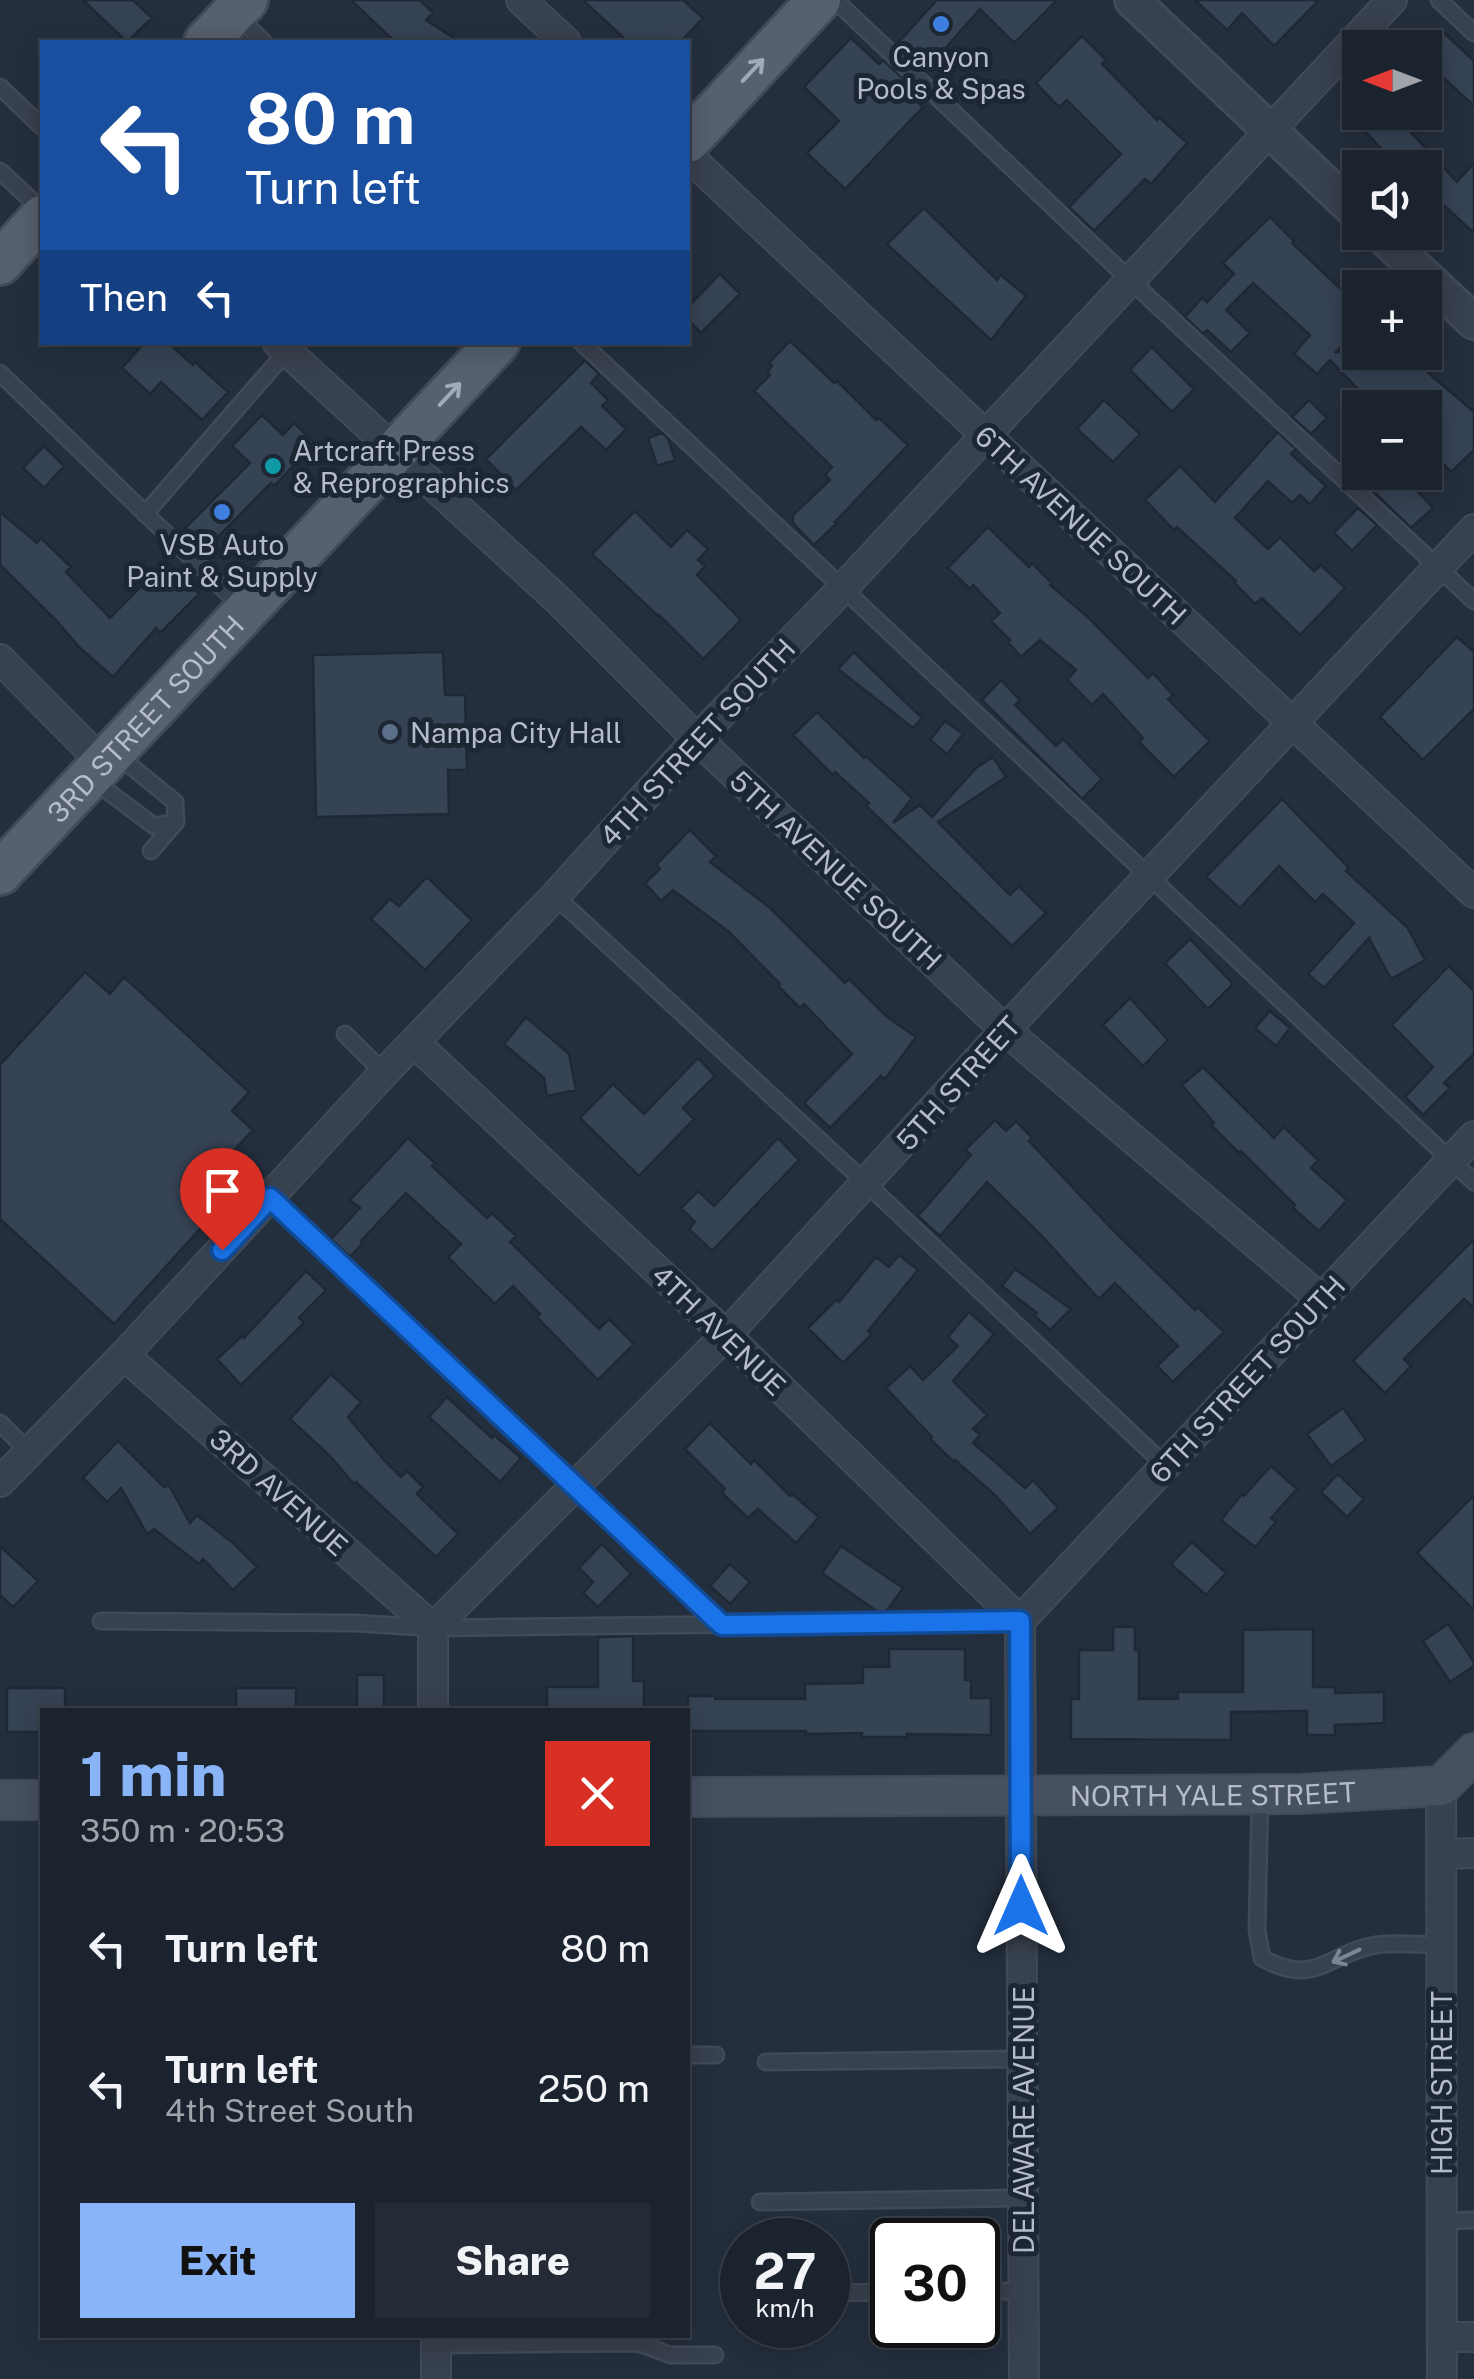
<!DOCTYPE html>
<meta charset="utf-8">
<style>
body{margin:0;font-family:"Public Sans",sans-serif;background:#242b36;color:#f1f3f6;height:100vh;display:flex;flex-direction:column;font-size:38px;white-space:nowrap}
*{box-sizing:border-box;margin:0}
p{font-size:32px;color:#a0a4aa}
.icon{flex:none;width:55px;height:55px;fill:none;stroke:currentColor;stroke-width:2;stroke-linecap:round;stroke-linejoin:round}
.map{position:relative;flex:1;overflow:hidden}
.panel{position:absolute;left:40px;top:1708px;width:650px;height:630px;display:flex;flex-direction:column;background:#1b232e;border-radius:0px;box-shadow:0 5px 25px #0003,0 0 0 2px #39404a}
.panel>*{flex:none}
.banner{position:absolute;left:40px;top:40px;width:650px;height:305px;border-radius:0px;box-shadow:0 5px 25px #0003,0 0 0 2px #39404a;background:#1a4fa0;color:#fff;overflow:hidden}
.needle{width:65px;rotate:270deg}
.buttons{position:absolute;left:1342px;top:30px;display:grid;gap:20px}
.buttons a{display:grid;place-items:center;width:100px;height:100px;border-radius:0px;background:#1b232e;box-shadow:0 5px 25px #0003,0 0 0 2px #39404a;font-size:50px}
.speed{position:absolute;left:720px;top:2218px;display:flex;gap:20px;font-size:50px;font-weight:700;text-align:center}
.speed>*{display:grid;place-content:center;width:130px;height:130px;border-radius:50%;background:#1b232e;box-shadow:0 5px 25px #0003,0 0 0 2px #39404a;line-height:1}
.speed small{font-size:25px;font-weight:400}
.speed .limit{border:5px solid #111;border-radius:15px;background:#fff;color:#111}
.pin{position:absolute;display:grid;place-items:center;width:85px;height:85px;color:#fff;margin:-102px -42px;border-radius:50% 50% 50% 0;rotate:-45deg;box-shadow:0 0 10px #0007}
.pin .icon{rotate:45deg}
.me{position:absolute;width:110px;margin:-55px;rotate:0deg;stroke-linejoin:round;filter:drop-shadow(0 0 8px #0008)}
.turn{display:flex;align-items:center;gap:35px;height:210px;padding:0 40px;font-size:45px}
.turn .icon{width:130px;height:130px;stroke-width:2.5}
.turn b{display:block;font-size:70px;line-height:85px}
.then{display:flex;align-items:center;height:95px;padding:0 40px;background:#0003;gap:20px;font-size:38px}
.round{display:grid;place-items:center;flex:none;width:105px;height:105px;border-radius:0px;background:#242b36}
.summary{display:flex;align-items:center;justify-content:space-between;height:170px;padding:0 40px}
h1{font-size:60px;font-weight:800;line-height:75px;color:#8ab4f8}
.primary-button{display:flex;gap:20px;margin-top:auto;padding:20px 40px}
.primary-button a{flex:1;height:115px;border-radius:0px;background:#8ab4f8;color:#111;font-size:40px;font-weight:800;line-height:115px;text-align:center}
.primary-button a+a{background:#242b36;color:#f1f3f6}
ul{padding:0;list-style:none}
li{display:flex;align-items:center;gap:30px;height:140px;padding:0 40px}
li div{flex:1}
li b{display:block;font-size:38px}
li em{font-style:normal}
.map>svg:first-child{display:block}
.building{fill:#364354;stroke:#1f2835;stroke-width:2.5}
.lines{fill:none;stroke-linecap:round;stroke-linejoin:round}
.service-casing{stroke:#414a57;stroke-width:19}
.minor-casing{stroke:#414a57;stroke-width:32}
.tertiary-casing{stroke:#414a57;stroke-width:38}
.secondary-casing{stroke:#414a57;stroke-width:42}
.primary-casing{stroke:#414a57;stroke-width:48}
.service{stroke:#38414e;stroke-width:14}
.minor{stroke:#38414e;stroke-width:28}
.tertiary{stroke:#38414e;stroke-width:32}
.secondary{stroke:#465061;stroke-width:38}
.primary{stroke:#56606e;stroke-width:42}
.oneway{stroke:#a1aab7}
.oneway2{stroke:#7c8592}
.route-casing{stroke:#114b97;stroke-width:25}
.route{stroke:#1a73e8;stroke-width:18}
.shop-dot{fill:#3f7fe0;stroke:#1d2633;stroke-width:4}
.culture-dot{fill:#0f9aa8;stroke:#1d2633;stroke-width:4}
.service-dot{fill:#5c6f8a;stroke:#1d2633;stroke-width:4}
.labels{text-anchor:middle;dominant-baseline:central;stroke-width:10;stroke-linejoin:round;paint-order:stroke}
.poi-label{font-size:28px;fill:#b4bcc9;stroke:#1d2633}
.street-label{font-size:28px;fill:#b4bcc9;stroke:#1d2633}
</style>
<div class="map">
<svg width="1474" height="2379" viewBox="0 0 1474 2379">
<rect width="100%" height="100%" fill="#242f3e"/>
<path class="building" d="M 83,0 L 133,0 L 152,18 L 127,42 Z
M 351,0 L 420,0 L 433,13 L 426,20 L 460,42 L 395,42 Z
M 583,0 L 683,0 L 703,18 L 680,42 L 628,42 Z
M 937,0 L 1057,0 L 1014,43 L 980,9 L 925,71 L 897,44 Z
M 1195,0 L 1319,0 L 1274,46 L 1242,13 L 1227,30 Z
M 1441,30 L 1474,61 L 1474,106 L 1425,61 L 1425,48 Z
M 1082,36 L 1106,60 L 1102,64 L 1157,120 L 1159,117 L 1187,143 L 1151,184 L 1145,179 L 1094,231 L 1069,207 L 1121,154 L 1067,100 L 1059,107 L 1036,83 Z
M 851,38 L 879,64 L 883,60 L 911,86 L 906,91 L 923,107 L 845,189 L 807,153 L 839,121 L 804,87 Z
M 1380,112 L 1392,112 L 1457,182 L 1474,163 L 1474,233 L 1425,188 L 1425,168 L 1399,168 L 1363,129 Z
M 924,208 L 997,280 L 1001,275 L 1026,296 L 991,340 L 887,244 Z
M 1270,217 L 1294,241 L 1292,243 L 1346,294 L 1348,292 L 1360,302 L 1360,326 L 1336,352 L 1404,352 L 1474,412 L 1474,450 L 1451,472 L 1425,443 L 1425,408 L 1376,408 L 1330,360 L 1317,374 L 1294,354 L 1310,335 L 1253,283 L 1226,310 L 1250,333 L 1231,352 L 1207,330 L 1203,334 L 1185,317 L 1202,298 L 1207,302 L 1234,274 L 1223,263 Z
M 720,274 L 740,294 L 701,333 L 688,320 L 688,307 Z
M 790,341 L 834,383 L 837,381 L 876,420 L 879,418 L 908,445 L 835,522 L 837,523 L 814,545 L 793,523 L 793,515 L 830,480 L 825,475 L 832,467 L 754,391 L 770,375 L 767,372 L 772,366 L 769,363 Z
M 145,342 L 168,342 L 193,365 L 195,362 L 228,392 L 202,420 L 161,382 L 150,394 L 122,368 Z
M 1152,347 L 1194,389 L 1172,412 L 1130,370 Z
M 585,360 L 599,374 L 591,383 L 608,400 L 602,406 L 626,429 L 606,450 L 581,427 L 516,490 L 486,459 Z
M 1104,400 L 1140,434 L 1113,462 L 1077,429 Z
M 1309,400 L 1327,418 L 1311,434 L 1292,417 Z
M 262,415 L 283,435 L 294,423 L 315,443 L 274,486 L 271,483 L 206,549 L 185,528 L 250,463 L 232,446 Z
M 1278,432 L 1296,449 L 1291,454 L 1326,486 L 1310,504 L 1300,495 L 1292,503 L 1268,481 L 1235,518 L 1268,549 L 1280,537 L 1314,571 L 1321,565 L 1345,588 L 1300,635 L 1262,598 L 1255,604 L 1234,582 L 1236,581 L 1177,527 L 1174,530 L 1145,500 L 1180,466 L 1215,502 Z
M 662,433 L 668,438 L 675,460 L 657,466 L 648,438 Z
M 44,446 L 64,466 L 44,488 L 23,468 Z
M 1354,472 L 1400,472 L 1433,508 L 1411,528 Z
M 1358,508 L 1377,525 L 1352,551 L 1334,533 Z
M 635,511 L 671,547 L 687,530 L 708,549 L 698,560 L 705,566 L 697,575 L 741,620 L 703,659 L 659,615 L 658,616 L 592,554 Z
M 0,512 L 37,543 L 41,538 L 71,567 L 66,572 L 110,618 L 166,561 L 199,594 L 160,633 L 156,628 L 113,677 L 79,647 L 57,621 L 0,565 Z
M 988,527 L 1029,567 L 1032,563 L 1052,583 L 1050,585 L 1089,618 L 1148,678 L 1153,673 L 1173,695 L 1168,699 L 1210,741 L 1174,777 L 1139,742 L 1143,738 L 1103,694 L 1092,705 L 1067,680 L 1076,670 L 1040,640 L 1021,657 L 1008,642 L 1010,640 L 991,621 L 1000,613 L 973,585 L 970,589 L 948,568 Z
M 1457,637 L 1474,652 L 1474,709 L 1423,760 L 1380,717 Z
M 443,652 L 445,695 L 465,695 L 467,770 L 448,770 L 449,814 L 316,817 L 313,655 Z
M 854,652 L 922,718 L 913,728 L 838,669 Z
M 1001,680 L 1020,700 L 1015,705 L 1056,746 L 1063,739 L 1102,779 L 1082,799 L 982,700 Z
M 817,712 L 864,758 L 866,756 L 912,798 L 893,823 L 920,805 L 932,817 L 976,768 L 993,757 L 1006,777 L 938,822 L 1010,895 L 1019,886 L 1046,913 L 1012,946 L 887,826 L 866,806 L 869,803 L 835,772 L 833,775 L 793,735 Z
M 945,721 L 963,734 L 947,754 L 930,740 Z
M 1282,799 L 1349,868 L 1346,871 L 1407,927 L 1425,960 L 1391,979 L 1369,938 L 1324,988 L 1308,974 L 1354,923 L 1323,894 L 1315,902 L 1279,866 L 1240,908 L 1206,877 Z
M 690,830 L 716,856 L 710,862 L 769,907 L 845,983 L 849,979 L 886,1016 L 916,1037 L 885,1079 L 881,1076 L 830,1128 L 804,1103 L 852,1054 L 804,1004 L 800,1008 L 778,986 L 780,984 L 729,932 L 673,890 L 661,901 L 645,883 L 660,869 L 656,865 Z
M 427,877 L 472,920 L 425,970 L 371,919 L 390,899 L 399,906 Z
M 1190,939 L 1233,984 L 1208,1009 L 1165,963 Z
M 1449,966 L 1474,991 L 1474,1054 L 1444,1083 L 1450,1088 L 1423,1115 L 1405,1097 L 1433,1067 L 1392,1025 Z
M 85,972 L 110,994 L 124,977 L 249,1092 L 232,1111 L 253,1130 L 226,1159 L 246,1178 L 114,1324 L 0,1219 L 0,1065 Z
M 1130,998 L 1168,1040 L 1143,1066 L 1103,1025 Z
M 1270,1011 L 1290,1028 L 1276,1046 L 1255,1028 Z
M 526,1017 L 569,1054 L 576,1090 L 547,1096 L 544,1078 L 504,1044 Z
M 698,1058 L 715,1076 L 683,1108 L 694,1119 L 639,1176 L 580,1118 L 613,1084 L 644,1114 Z
M 1203,1067 L 1274,1138 L 1284,1127 L 1318,1160 L 1311,1168 L 1347,1200 L 1319,1231 L 1293,1208 L 1295,1205 L 1241,1151 L 1239,1153 L 1211,1125 L 1214,1123 L 1182,1085 Z
M 995,1120 L 1006,1131 L 1016,1121 L 1032,1138 L 1029,1141 L 1115,1232 L 1195,1310 L 1198,1307 L 1224,1332 L 1173,1382 L 1157,1366 L 1178,1346 L 1115,1283 L 1099,1299 L 1042,1236 L 987,1182 L 940,1236 L 918,1216 L 971,1155 L 965,1150 Z
M 408,1138 L 435,1163 L 432,1166 L 487,1218 L 492,1213 L 516,1236 L 510,1242 L 599,1329 L 609,1319 L 634,1344 L 598,1380 L 537,1317 L 540,1314 L 513,1286 L 495,1304 L 448,1257 L 461,1244 L 406,1193 L 361,1241 L 363,1243 L 350,1257 L 331,1239 L 360,1208 L 350,1200 Z
M 778,1138 L 799,1160 L 712,1251 L 689,1229 L 695,1222 L 681,1208 L 698,1191 L 714,1206 Z
M 1474,1239 L 1474,1308 L 1464,1299 L 1404,1359 L 1411,1366 L 1385,1393 L 1353,1361 Z
M 899,1255 L 918,1270 L 868,1331 L 872,1334 L 843,1363 L 808,1328 L 836,1300 L 839,1302 L 876,1257 L 889,1267 Z
M 1015,1269 L 1071,1309 L 1050,1330 L 1034,1315 L 1037,1313 L 1002,1286 Z
M 306,1271 L 326,1290 L 299,1318 L 304,1323 L 241,1385 L 217,1359 L 242,1336 L 244,1338 Z
M 969,1312 L 994,1334 L 953,1381 L 987,1415 L 973,1429 L 980,1435 L 973,1443 L 1025,1488 L 1033,1480 L 1058,1508 L 1030,1534 L 996,1496 L 955,1460 L 954,1462 L 930,1439 L 932,1437 L 886,1388 L 910,1366 L 923,1380 L 958,1346 L 948,1337 Z
M 331,1374 L 361,1402 L 348,1417 L 383,1459 L 401,1477 L 407,1471 L 423,1487 L 417,1494 L 458,1534 L 436,1557 L 356,1482 L 354,1484 L 330,1456 L 290,1419 Z
M 447,1397 L 492,1438 L 494,1435 L 521,1458 L 500,1482 L 429,1417 Z
M 1343,1408 L 1366,1440 L 1331,1466 L 1307,1434 Z
M 710,1423 L 751,1464 L 754,1460 L 790,1496 L 792,1494 L 819,1517 L 796,1543 L 758,1509 L 748,1518 L 722,1493 L 725,1489 L 685,1449 Z
M 118,1441 L 164,1487 L 169,1485 L 190,1523 L 197,1515 L 233,1543 L 257,1567 L 233,1590 L 203,1559 L 199,1564 L 154,1529 L 147,1534 L 121,1488 L 107,1502 L 83,1478 Z
M 1271,1466 L 1297,1489 L 1271,1518 L 1276,1522 L 1255,1547 L 1221,1520 L 1242,1494 L 1244,1496 Z
M 1338,1474 L 1364,1499 L 1347,1517 L 1321,1492 Z
M 1474,1495 L 1474,1610 L 1417,1553 Z
M 1192,1542 L 1226,1573 L 1206,1595 L 1171,1564 Z
M 602,1544 L 631,1574 L 598,1607 L 583,1593 L 593,1582 L 579,1568 Z
M 0,1546 L 38,1581 L 13,1607 L 0,1595 Z
M 841,1546 L 903,1588 L 886,1612 L 878,1612 L 822,1573 Z
M 730,1564 L 750,1582 L 730,1604 L 710,1586 Z
M 1448,1624 L 1474,1662 L 1474,1666 L 1450,1682 L 1423,1641 Z
M 1113,1627 L 1135,1627 L 1135,1650 L 1139,1650 L 1139,1699 L 1178,1699 L 1178,1692 L 1243,1692 L 1243,1630 L 1313,1629 L 1313,1687 L 1335,1687 L 1335,1693 L 1384,1692 L 1384,1723 L 1335,1725 L 1335,1735 L 1307,1735 L 1307,1711 L 1231,1712 L 1231,1740 L 1071,1739 L 1071,1699 L 1079,1699 L 1079,1650 L 1113,1650 Z
M 633,1636 L 633,1681 L 644,1681 L 644,1710 L 547,1710 L 547,1687 L 598,1687 L 598,1637 Z
M 889,1649 L 965,1649 L 965,1680 L 971,1680 L 971,1698 L 991,1698 L 991,1735 L 907,1734 L 907,1737 L 862,1737 L 862,1733 L 806,1734 L 806,1731 L 688,1731 L 688,1696 L 715,1696 L 715,1699 L 805,1699 L 805,1684 L 863,1683 L 863,1667 L 889,1667 Z
M 357,1675 L 384,1675 L 384,1710 L 357,1710 Z
M 7,1688 L 65,1688 L 65,1710 L 42,1710 L 42,1732 L 7,1732 Z
M 236,1688 L 296,1688 L 296,1710 L 236,1710 Z"/>
<g class="lines">
<g class="service-casing">
<path id="service" d="M 835,0 L 1130,280 L 1474,601
M 1439,0 L 1474,33
M 236,15 L 264,42
M 0,87 L 42,127
M 0,171 L 42,210
M 581,342 L 1474,1182
M 0,373 L 242,607
M 145,514 L 287,351
M 94,781 L 154,826 L 176,822 L 175,802 L 116,754
M 151,851 L 175,823
M 555,896 L 867,1184 L 1165,1465
M 345,1034 L 384,1073
M 270,1198 L 722,1625
M 0,1423 L 29,1452
M 101,1621 L 355,1623 L 433,1628 L 1019,1621
M 1260,1796 L 1257,1930 L 1262,1958 C 1317,1988 1327,1953 1376,1945 C 1397,1942 1420,1945 1441,1945
M 688,2055 L 716,2055
M 766,2062 L 1022,2059
M 760,2202 L 1023,2198
M 1441,2221 L 1474,2220
M 978,2291 L 1024,2291
M 828,2293 L 892,2292
M 436,2345 L 632,2343 L 644,2345 L 670,2355 L 715,2355"/>
</g>
<g class="minor-casing">
<path id="minor" d="M 521,0 L 566,42
M 688,156 L 1474,893
M 277,342 L 556,598 L 697,739 L 1005,1030 L 1321,1299
M 0,659 L 103,763
M 415,1043 L 726,1335 L 1020,1621
M 124,1355 L 433,1628
M 0,1482 L 124,1355 L 384,1073 L 555,896 L 697,739 L 842,589 L 1392,0
M 1020,1621 L 1024,2379
M 1020,1621 L 1474,1136
M 433,1628 L 726,1335 L 1005,1030 L 1474,529
M 433,1628 L 433,1710
M 1441,1786 L 1442,2379
M 1441,1854 L 1474,1853
M 436,2335 L 436,2379
M 1442,2337 L 1474,2337"/>
</g>
<g class="tertiary-casing">
<path id="tertiary" d="M 1132,0 L 1360,216
M 1378,232 L 1474,322"/>
</g>
<g class="secondary-casing">
<g id="secondary">
<path id="s1" d="M 688,1797 L 1300,1794 L 1441,1786 L 1474,1753"/>
<path d="M 0,1800 L 42,1800"/>
</g>
</g>
<g class="primary-casing">
<g id="primary">
<path d="M 206,42 L 246,0"/>
<path d="M 688,141 L 819,0"/>
<path d="M 0,263 L 42,217"/>
<path id="s2" d="M 0,873 L 498,342"/>
</g>
</g>
<use href="#service" class="service"/>
<use href="#minor" class="minor"/>
<use href="#tertiary" class="tertiary"/>
<use href="#secondary" class="secondary"/>
<use href="#primary" class="primary"/>
</g>
<defs><path id="oneway-shaft" d="M-6 0H5M1.5-3L5.5 0L1.5 3" fill="none" stroke-width="1.6" stroke-linecap="round" stroke-linejoin="round" transform="scale(2.5)"/></defs>
<g class="oneway">
<use href="#oneway-shaft" transform="translate(753 70) rotate(-47)"/>
<use href="#oneway-shaft" transform="translate(450 394) rotate(-47)"/>
</g>
<use class="oneway2" href="#oneway-shaft" transform="translate(1346 1956) rotate(155)"/>
<g class="lines">
<g class="route-casing">
<path id="route" d="M 222,1250 L 270,1198 L 722,1625 L 1020,1621 L 1021,1906"/>
</g>
<use href="#route" class="route"/>
</g>
<g class="shop-dot">
<circle cx="941" cy="24" r="10"/>
<circle cx="222" cy="512" r="10"/>
</g>
<circle class="culture-dot" cx="273" cy="466" r="10"/>
<circle class="service-dot" cx="390" cy="732" r="10"/>
<g class="labels">
<g class="poi-label">
<text x="941" y="56">Canyon<tspan x="941" dy="32">Pools &amp; Spas</tspan></text>
<text x="293" y="450" text-anchor="start">Artcraft Press<tspan x="293" dy="32">&amp; Reprographics</tspan></text>
<text x="222" y="544">VSB Auto<tspan x="222" dy="32">Paint &amp; Supply</tspan></text>
<text x="410" y="732" text-anchor="start">Nampa City Hall</text>
</g>
<g class="street-label">
<text transform="translate(1081 525) rotate(43)">6TH AVENUE SOUTH</text>
<text stroke="none"><textPath href="#s2" startOffset="212">3RD STREET SOUTH</textPath></text>
<text transform="translate(697 742) rotate(-47)">4TH STREET SOUTH</text>
<text transform="translate(836 870) rotate(43)">5TH AVENUE SOUTH</text>
<text transform="translate(958 1083) rotate(-48)">5TH STREET</text>
<text transform="translate(719 1330) rotate(44)">4TH AVENUE</text>
<text transform="translate(1247 1379) rotate(-47)">6TH STREET SOUTH</text>
<text transform="translate(279 1492) rotate(42)">3RD AVENUE</text>
<text stroke="none"><textPath href="#s1" startOffset="525">NORTH YALE STREET</textPath></text>
<text transform="translate(1441 2083) rotate(-90)">HIGH STREET</text>
<text transform="translate(1023 2120) rotate(-90)">DELAWARE AVENUE</text>
</g>
</g>
</svg>
<div class="buttons">
<a><svg class="needle" viewBox="-14 -14 28 28"><path d="M0-13l5 13h-10z" fill="#e53935"/><path d="M0 13l5-13h-10z" fill="#a0a4aa"/></svg></a>
<a><svg class="icon" aria-label="sound" viewBox="0 0 24 24"><path d="M4 9h4l5-4v14l-5-4H4zM17 9q2 3 0 6"/></svg></a>
<a>+</a>
<a>−</a>
</div>
<div class="speed"><div>27<small>km/h</small></div><div class="limit">30</div></div>
<div class="pin" style="left:222px;top:1250px;background:#d93025"><svg class="icon" aria-label="arrive" viewBox="0 0 24 24"><path d="M6 21V4h12l-3 4 3 4H6"/></svg></div>
<svg class="me" style="left:1021px;top:1906px" viewBox="-20 -20 40 40"><path d="M0-17L14 15 0 8-14 15z" fill="#1a73e8" stroke="#fff" stroke-width="4"/></svg>
<div class="banner">
<div class="turn"><svg class="icon" aria-label="left" viewBox="0 0 24 24"><path d="M17 20v-9H6M10 6l-5 5 5 5"/></svg><div><b>80 m</b>Turn left</div></div>
<div class="then">Then<svg class="icon" aria-label="left" viewBox="0 0 24 24"><path d="M17 20v-9H6M10 6l-5 5 5 5"/></svg></div>
</div>
<section class="panel">
<div class="summary"><div><h1>1 min</h1><p>350 m · 20:53</p></div><a class="round" style="background:#d93025;color:#fff"><svg class="icon" aria-label="close" viewBox="0 0 24 24"><path d="M6 6l12 12M18 6L6 18"/></svg></a></div>
<ul>
<li><svg class="icon" aria-label="left" viewBox="0 0 24 24"><path d="M17 20v-9H6M10 6l-5 5 5 5"/></svg><div><b>Turn left</b></div><em>80 m</em></li>
<li><svg class="icon" aria-label="left" viewBox="0 0 24 24"><path d="M17 20v-9H6M10 6l-5 5 5 5"/></svg><div><b>Turn left</b><p>4th Street South</p></div><em>250 m</em></li>
</ul>
<div class="primary-button"><a>Exit</a><a>Share</a></div>
</section>
</div>
